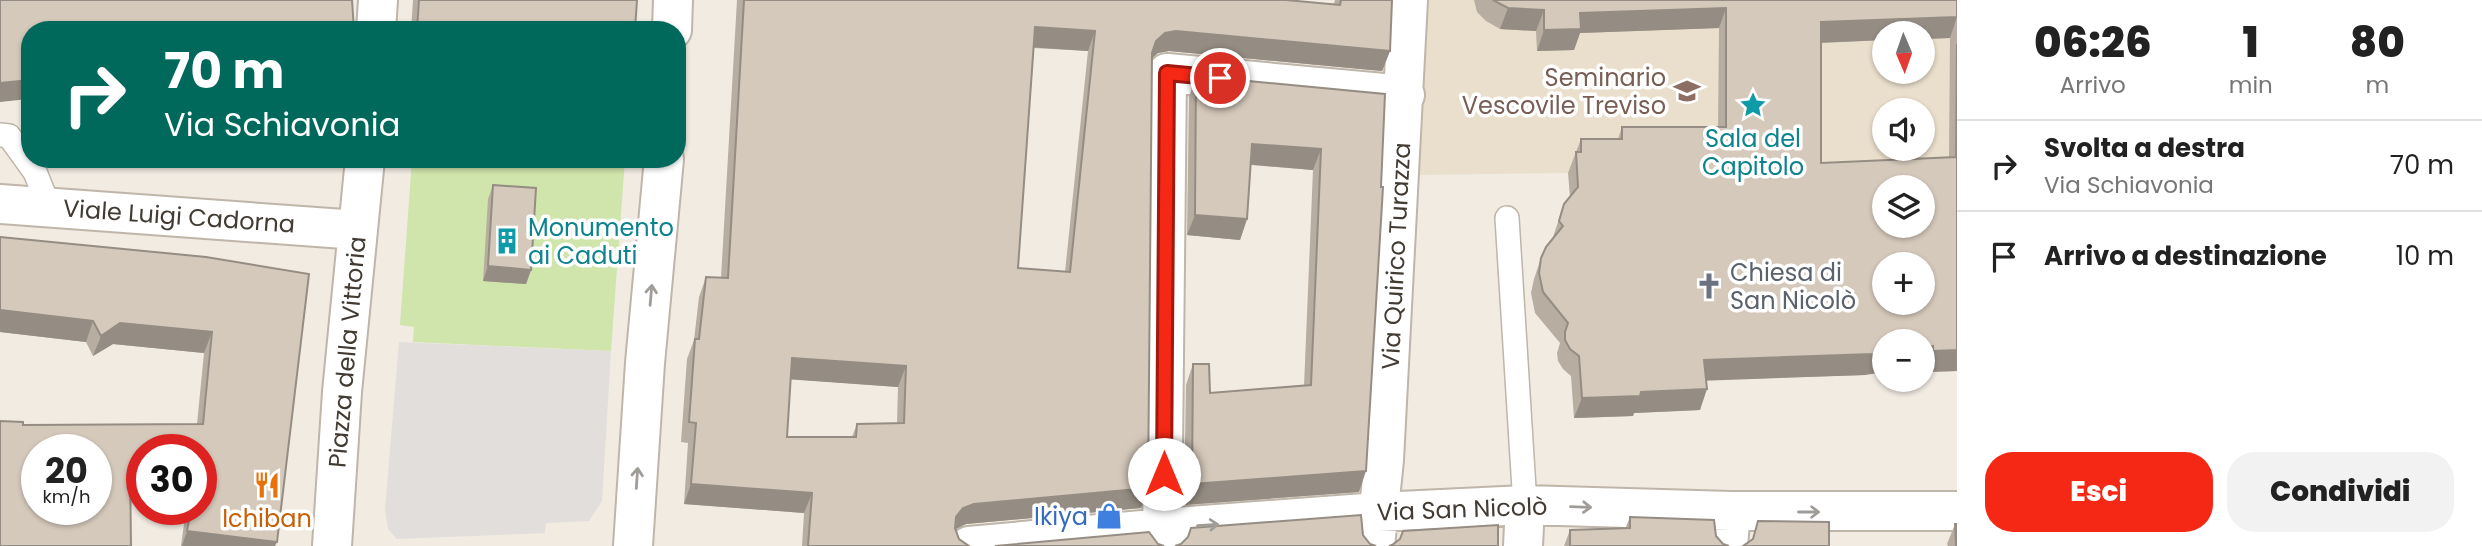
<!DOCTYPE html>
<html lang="it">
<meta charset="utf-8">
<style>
body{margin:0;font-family:Poppins,sans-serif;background:#f2f2f2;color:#222;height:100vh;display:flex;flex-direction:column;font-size:26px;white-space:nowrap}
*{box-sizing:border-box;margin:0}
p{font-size:23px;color:#767676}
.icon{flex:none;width:38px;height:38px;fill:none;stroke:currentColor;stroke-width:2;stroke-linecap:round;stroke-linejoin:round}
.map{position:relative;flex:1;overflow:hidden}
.panel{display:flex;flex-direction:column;background:#fff;width:525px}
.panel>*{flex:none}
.guide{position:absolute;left:21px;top:21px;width:665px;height:147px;border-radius:28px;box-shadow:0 2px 5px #0004;background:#00695c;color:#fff;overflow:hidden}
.needle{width:46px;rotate:178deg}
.tools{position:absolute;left:1872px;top:21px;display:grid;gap:14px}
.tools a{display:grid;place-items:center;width:63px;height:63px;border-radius:50%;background:#fff;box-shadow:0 2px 5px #0004;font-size:35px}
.speed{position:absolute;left:21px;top:434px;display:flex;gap:14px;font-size:35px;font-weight:700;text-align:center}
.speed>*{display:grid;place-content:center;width:91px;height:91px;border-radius:50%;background:#fff;box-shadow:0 2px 5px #0004;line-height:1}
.speed small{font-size:18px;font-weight:400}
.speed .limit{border:10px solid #d22;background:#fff;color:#111}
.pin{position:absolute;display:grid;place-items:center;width:60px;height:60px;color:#fff;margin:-30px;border:4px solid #fff;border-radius:50%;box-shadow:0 2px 7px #0007}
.me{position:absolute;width:77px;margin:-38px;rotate:0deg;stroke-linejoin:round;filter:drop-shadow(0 0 5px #0008)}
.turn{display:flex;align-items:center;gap:24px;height:147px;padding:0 28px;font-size:32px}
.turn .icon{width:91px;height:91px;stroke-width:2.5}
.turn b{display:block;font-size:49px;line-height:60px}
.eta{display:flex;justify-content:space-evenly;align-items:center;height:119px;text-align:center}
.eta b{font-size:42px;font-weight:800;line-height:49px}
.button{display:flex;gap:14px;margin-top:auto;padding:14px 28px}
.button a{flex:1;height:80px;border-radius:28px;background:#f52715;color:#fff;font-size:28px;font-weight:800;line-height:80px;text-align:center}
.button a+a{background:#f2f2f2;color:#222}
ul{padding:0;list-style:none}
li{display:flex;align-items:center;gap:21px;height:91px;padding:0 28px;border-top:2px solid #e0e0e0}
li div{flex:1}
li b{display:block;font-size:26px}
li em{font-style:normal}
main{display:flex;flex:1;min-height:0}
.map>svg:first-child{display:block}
.education{fill:#eadfcc;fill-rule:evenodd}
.green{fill:#cfe5ab}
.parking{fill:#e1dedb}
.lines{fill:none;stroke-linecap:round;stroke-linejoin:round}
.service-casing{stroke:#bfb5a8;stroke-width:26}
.minor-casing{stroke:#bfb5a8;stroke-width:42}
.service{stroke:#fff;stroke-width:23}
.minor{stroke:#fff;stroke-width:38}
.wall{fill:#b7ada1;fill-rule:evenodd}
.shaded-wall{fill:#958d83}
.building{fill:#d5c9bb;stroke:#958d83;stroke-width:2;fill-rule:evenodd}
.oneway{stroke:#a09d99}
.route-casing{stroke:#9f190e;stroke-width:18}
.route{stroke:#f52715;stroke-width:12}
.labels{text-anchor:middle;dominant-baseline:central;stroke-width:7;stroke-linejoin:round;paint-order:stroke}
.education-label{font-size:24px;fill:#785e54;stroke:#fff;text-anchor:end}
.culture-label{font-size:24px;fill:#0d838f;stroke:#fff}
.street-label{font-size:24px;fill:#423b33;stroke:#fff}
.worship-label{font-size:24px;fill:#5b616d;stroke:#fff;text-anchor:start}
.shop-label{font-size:24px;fill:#366cbe;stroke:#fff;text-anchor:end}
.food-label{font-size:24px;fill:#c56008;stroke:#fff}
</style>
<main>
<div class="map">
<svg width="1957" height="546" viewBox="0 0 1957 546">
<rect width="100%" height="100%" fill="#f1ebe2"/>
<path class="education" d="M 1417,0 L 1957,0 L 1957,202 L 1923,187 L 1569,173 L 1418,175 ZM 1885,33 L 1923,33 L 1923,72 L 1885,72 ZM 1885,110 L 1923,110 L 1923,149 L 1885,149 Z"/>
<path class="green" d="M 412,159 L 625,159 L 611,351 L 413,342 L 414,327 L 400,325 Z"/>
<path class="parking" d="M 399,342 L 611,351 L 602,501 L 589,521 L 546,523 L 545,533 L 397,539 L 388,529 L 385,510 Z"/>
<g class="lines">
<g class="service-casing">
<path id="service" d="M 0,135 L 9,136 L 35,172 L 49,207
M 1507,218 L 1525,505"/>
</g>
<g class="minor-casing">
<path id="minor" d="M 376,30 L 378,0
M 672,30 L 673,0
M 0,204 L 358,230
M 332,546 L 342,392 L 365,159
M 633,546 L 645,363 L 664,159
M 969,546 L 1164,528 L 1378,512 L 1525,505 L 1731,511 L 1957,511
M 1162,546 L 1167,73 L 1405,95
M 1375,546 L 1384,460 L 1408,0
M 1523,546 L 1525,505
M 1728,546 L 1731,511"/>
</g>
<use href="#service" class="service"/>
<use href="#minor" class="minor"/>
</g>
<path class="wall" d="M 413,0 L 637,0 L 635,30 L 411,30 Z
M 737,0 L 1286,0 L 1334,4 L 1335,0 L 1392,0 L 1390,51 L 1382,71 L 1169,51 L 1158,53 L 1152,58 L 1148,488 L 1141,508 L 966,524 L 956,529 L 955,530 L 959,539 L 969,546 L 802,546 L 804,513 L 684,504 L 688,443 L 681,442 L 687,359 L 694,340 L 699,297 L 706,277 L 721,278 ZM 1034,48 L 1088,51 L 1065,272 L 1018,268 ZM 791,379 L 898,387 L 897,423 L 857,424 L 852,437 L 787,437 Z
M 1474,0 L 1957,0 L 1957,371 L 1926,372 L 1926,367 L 1923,367 L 1923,341 L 1865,375 L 1706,380 L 1700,410 L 1634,413 L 1633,416 L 1574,418 L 1571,376 L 1563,369 L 1558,361 L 1557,353 L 1560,343 L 1535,313 L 1531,293 L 1534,279 L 1541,258 L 1552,240 L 1564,204 L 1570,197 L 1568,173 L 1576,152 L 1581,139 L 1618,139 L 1622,127 L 1718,127 L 1719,28 L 1580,33 L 1574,50 L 1537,51 L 1536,31 L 1500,29 L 1486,21 L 1477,12 ZM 1885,33 L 1923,33 L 1923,39 L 1950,38 L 1949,158 L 1821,163 L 1821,43 L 1885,40 Z
M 1196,76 L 1385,94 L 1359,492 L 1184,505 L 1186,385 L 1193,364 L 1210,393 L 1304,386 L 1313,170 L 1251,165 L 1247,219 L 1240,240 L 1187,235 L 1189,97 Z
M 493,185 L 531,270 L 526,284 L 483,281 L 488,199 Z
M 0,237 L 206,257 L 275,546 L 181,546 L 186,509 L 201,509 L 201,450 L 130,486 L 23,425 L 197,424 L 204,353 L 113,344 L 93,356 L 86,342 L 0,332 Z
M 1630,517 L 1716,536 L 1723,544 L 1729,546 L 1564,546 L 1570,530 L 1625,529 Z
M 1955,524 L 1957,546 L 1948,546 L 1947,544 Z"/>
<path class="shaded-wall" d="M 1508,8 L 1544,10 L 1536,31 L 1500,29 Z
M 1726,8 L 1719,28 L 1580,33 L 1574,50 L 1537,51 L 1544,30 L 1580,13 Z
M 1957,17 L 1950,38 L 1923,39 L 1923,33 L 1885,33 L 1885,40 L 1813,43 L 1821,22 Z
M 1035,27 L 1095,31 L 1088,51 L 1028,47 Z
M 1176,31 L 1390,51 L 1382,71 L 1169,51 L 1158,53 L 1149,61 L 1156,41 L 1165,33 Z
M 30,80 L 30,94 L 28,99 L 0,102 L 0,83 Z
M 1252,144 L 1321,149 L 1313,170 L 1244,164 Z
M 1195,215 L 1247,219 L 1240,240 L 1187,235 Z
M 488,266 L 531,270 L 526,284 L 483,281 Z
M 0,310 L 93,321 L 86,342 L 0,332 Z
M 120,323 L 212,332 L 204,353 L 113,344 L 93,356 L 101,336 Z
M 1933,346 L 1926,367 L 1923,367 L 1923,347 Z
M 1957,350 L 1957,371 L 1926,372 L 1933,351 Z
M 1885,352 L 1885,372 L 1865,375 L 1697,381 L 1704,360 Z
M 792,358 L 906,366 L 898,387 L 785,379 Z
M 1707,389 L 1700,410 L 1634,413 L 1633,416 L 1574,418 L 1582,398 L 1641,392 Z
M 130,465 L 142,465 L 142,485 L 122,486 Z
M 1366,471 L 1359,492 L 1184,505 L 1192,484 Z
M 691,484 L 812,493 L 804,513 L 684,504 Z
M 1148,488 L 1141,508 L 966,524 L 956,529 L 949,538 L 956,517 L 963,508 L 974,504 Z
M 187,531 L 277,542 L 275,546 L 182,546 Z"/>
<path class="building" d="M 0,0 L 352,0 L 354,30 L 30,30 L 30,80 L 0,83 Z
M 419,0 L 637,0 L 635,30 L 417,30 Z
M 744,0 L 1286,0 L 1340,5 L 1341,0 L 1392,0 L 1390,51 L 1176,31 L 1165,33 L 1156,41 L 1152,53 L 1148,488 L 974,504 L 963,508 L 956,517 L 955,528 L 959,539 L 969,546 L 808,546 L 812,493 L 691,484 L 696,423 L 689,422 L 695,339 L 699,339 L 706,277 L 728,278 ZM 1035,27 L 1095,31 L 1070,272 L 1018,268 ZM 792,358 L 906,366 L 904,423 L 857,424 L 856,437 L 787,437 Z
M 1493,0 L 1957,0 L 1957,17 L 1821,22 L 1821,163 L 1956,157 L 1957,44 L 1957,350 L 1933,351 L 1933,346 L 1923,347 L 1923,341 L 1885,341 L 1885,352 L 1873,354 L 1704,360 L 1707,389 L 1641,392 L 1640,396 L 1582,398 L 1579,356 L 1570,349 L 1565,340 L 1565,332 L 1568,323 L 1543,292 L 1539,273 L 1541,258 L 1546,247 L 1563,226 L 1559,221 L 1564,204 L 1578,187 L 1576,152 L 1581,152 L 1581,139 L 1622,139 L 1622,127 L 1726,127 L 1726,8 L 1580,13 L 1581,29 L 1544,30 L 1544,10 L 1508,8 ZM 1885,187 L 1923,187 L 1923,226 L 1885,226 ZM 1885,264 L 1923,264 L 1923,303 L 1885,303 Z
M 1196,76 L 1385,94 L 1381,187 L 1383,187 L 1366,471 L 1192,484 L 1193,364 L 1209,364 L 1210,393 L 1311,385 L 1321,149 L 1252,144 L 1247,219 L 1195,215 Z
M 493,185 L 536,188 L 531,270 L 488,266 Z
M 0,237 L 206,257 L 309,274 L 277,542 L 187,531 L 191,509 L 201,509 L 201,450 L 142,450 L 142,465 L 130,465 L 131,546 L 0,546 L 0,421 L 23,422 L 23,425 L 203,424 L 212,332 L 120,323 L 101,336 L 93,321 L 0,310 ZM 37,450 L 96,450 L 96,509 L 37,509 Z
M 1361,515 L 1363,535 L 1370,544 L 1376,546 L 1175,546 L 1181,544 L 1188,537 L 1191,528 Z
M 1630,517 L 1714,520 L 1716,536 L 1723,544 L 1729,546 L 1570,546 L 1570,530 L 1630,528 Z
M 1758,521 L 1829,522 L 1829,546 L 1743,546 L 1753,539 Z
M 1955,524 L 1957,524 L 1957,546 L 1956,546 Z
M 1498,525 L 1498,546 L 1389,546 L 1392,545 L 1400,539 L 1403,531 Z
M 1149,532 L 1158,544 L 1164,546 L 995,546 Z"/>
<defs><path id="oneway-shaft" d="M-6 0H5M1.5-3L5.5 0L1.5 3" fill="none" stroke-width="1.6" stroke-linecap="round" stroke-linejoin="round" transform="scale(1.75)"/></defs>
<g class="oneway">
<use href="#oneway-shaft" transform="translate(651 295) rotate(-85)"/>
<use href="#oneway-shaft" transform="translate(637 478) rotate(-86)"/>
<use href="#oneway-shaft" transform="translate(1581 507) rotate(2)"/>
<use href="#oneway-shaft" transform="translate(1809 512)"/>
<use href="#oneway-shaft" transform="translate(1208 525) rotate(-4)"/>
</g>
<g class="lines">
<g class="route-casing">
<path id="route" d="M 1164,474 L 1167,73 L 1220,78"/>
</g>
<use href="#route" class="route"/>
</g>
<defs>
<g id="university-bare" transform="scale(2.1)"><path d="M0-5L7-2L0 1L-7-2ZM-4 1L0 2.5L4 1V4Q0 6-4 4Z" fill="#8d6e63" stroke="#fff" stroke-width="2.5" paint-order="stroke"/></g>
<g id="sight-bare" transform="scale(2.1)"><path d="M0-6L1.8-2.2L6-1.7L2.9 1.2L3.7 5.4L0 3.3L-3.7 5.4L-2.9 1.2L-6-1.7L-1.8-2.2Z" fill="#0f9aa8" stroke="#fff" stroke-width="2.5" paint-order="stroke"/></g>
<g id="building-bare" transform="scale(2.1)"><path d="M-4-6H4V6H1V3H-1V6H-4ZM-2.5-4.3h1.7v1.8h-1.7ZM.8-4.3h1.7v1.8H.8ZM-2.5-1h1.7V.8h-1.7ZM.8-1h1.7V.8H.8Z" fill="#0f9aa8" stroke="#fff" stroke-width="2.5" paint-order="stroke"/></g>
<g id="church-bare" transform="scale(2.1)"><path d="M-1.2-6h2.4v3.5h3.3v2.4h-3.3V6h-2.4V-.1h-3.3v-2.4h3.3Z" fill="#6b7280" stroke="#fff" stroke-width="2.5" paint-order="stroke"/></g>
<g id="restaurant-bare" transform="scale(2.1)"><path d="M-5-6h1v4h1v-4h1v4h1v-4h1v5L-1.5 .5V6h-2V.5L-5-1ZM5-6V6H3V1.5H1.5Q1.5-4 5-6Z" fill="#e8710a" stroke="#fff" stroke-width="2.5" paint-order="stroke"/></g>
<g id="shop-bare" transform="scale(2.1)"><path d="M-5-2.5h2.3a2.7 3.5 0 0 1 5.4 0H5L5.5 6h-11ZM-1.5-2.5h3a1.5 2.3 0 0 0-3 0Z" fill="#3f7fe0" stroke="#fff" stroke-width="2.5" paint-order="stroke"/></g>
</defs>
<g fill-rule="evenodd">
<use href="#university-bare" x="1687" y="91"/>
<use href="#sight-bare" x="1753" y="105"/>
<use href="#building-bare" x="507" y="241"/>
<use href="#church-bare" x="1709" y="286"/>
<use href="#restaurant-bare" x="267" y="485"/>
<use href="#shop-bare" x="1109" y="516"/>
</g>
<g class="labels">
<g class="education-label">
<text x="1666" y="77">Seminario<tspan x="1666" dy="28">Vescovile Treviso</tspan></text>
</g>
<g class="culture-label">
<text x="1753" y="138">Sala del<tspan x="1753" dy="28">Capitolo</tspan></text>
<text x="528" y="227" text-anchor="start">Monumento<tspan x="528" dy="28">ai Caduti</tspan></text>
</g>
<g class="street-label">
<text transform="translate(179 216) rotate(4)">Viale Luigi Cadorna</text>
<text transform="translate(1396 256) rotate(-87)">Via Quirico Turazza</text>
<text transform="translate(347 352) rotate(-85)">Piazza della Vittoria</text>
<text transform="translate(1462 509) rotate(-2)">Via San Nicolò</text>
</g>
<g class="worship-label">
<text x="1730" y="272">Chiesa di<tspan x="1730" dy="28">San Nicolò</tspan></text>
</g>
<g class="shop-label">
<text x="1088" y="516">Ikiya</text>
</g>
<g class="food-label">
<text x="267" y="518">Ichiban</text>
</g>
</g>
</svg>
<div class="tools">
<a><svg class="needle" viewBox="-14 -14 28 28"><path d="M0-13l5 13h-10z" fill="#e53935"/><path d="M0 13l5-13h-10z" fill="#767676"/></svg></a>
<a><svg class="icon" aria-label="sound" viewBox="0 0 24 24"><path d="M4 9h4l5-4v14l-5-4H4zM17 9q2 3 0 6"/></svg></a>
<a><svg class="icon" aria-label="layers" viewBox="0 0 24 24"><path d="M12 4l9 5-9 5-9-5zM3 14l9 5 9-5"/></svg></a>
<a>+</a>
<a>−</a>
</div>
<div class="speed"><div>20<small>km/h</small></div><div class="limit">30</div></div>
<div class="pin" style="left:1220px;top:78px;background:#d93025"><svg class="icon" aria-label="arrive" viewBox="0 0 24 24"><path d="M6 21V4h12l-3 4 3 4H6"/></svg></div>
<svg class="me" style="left:1164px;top:474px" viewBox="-20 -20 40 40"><circle r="19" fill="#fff"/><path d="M0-13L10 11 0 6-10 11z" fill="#f52715"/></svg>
<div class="guide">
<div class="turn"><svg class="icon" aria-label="right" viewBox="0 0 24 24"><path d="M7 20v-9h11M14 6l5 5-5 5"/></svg><div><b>70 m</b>Via Schiavonia</div></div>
</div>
</div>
<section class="panel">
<div class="eta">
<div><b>06:26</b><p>Arrivo</p></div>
<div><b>1</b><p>min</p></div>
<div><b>80</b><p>m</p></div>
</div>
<ul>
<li><svg class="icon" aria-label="right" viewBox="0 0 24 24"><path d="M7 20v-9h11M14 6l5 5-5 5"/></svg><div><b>Svolta a destra</b><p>Via Schiavonia</p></div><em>70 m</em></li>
<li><svg class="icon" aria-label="arrive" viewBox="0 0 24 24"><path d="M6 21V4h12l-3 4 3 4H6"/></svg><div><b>Arrivo a destinazione</b></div><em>10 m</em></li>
</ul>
<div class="button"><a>Esci</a><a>Condividi</a></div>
</section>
</main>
